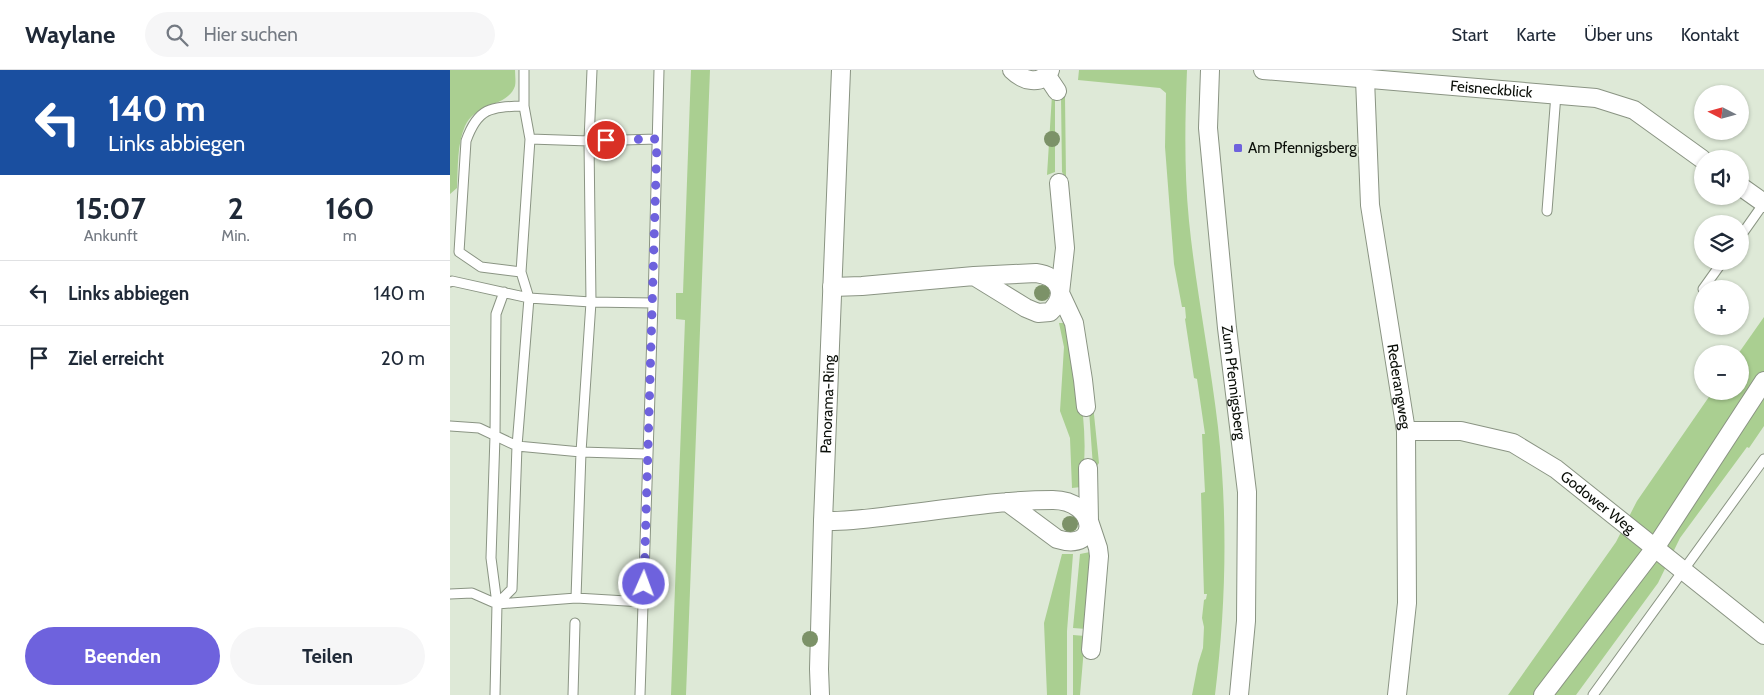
<!DOCTYPE html>
<html lang="de">
<meta charset="utf-8">
<style>
body{margin:0;font-family:Cabin,sans-serif;background:#f6f6f7;color:#1f2937;height:100vh;display:flex;flex-direction:column;font-size:19px;white-space:nowrap}
*{box-sizing:border-box;margin:0}
p{font-size:16px;color:#747a83}
.icon{flex:none;width:28px;height:28px;fill:none;stroke:currentColor;stroke-width:2;stroke-linecap:round;stroke-linejoin:round}
.map{position:relative;flex:1;overflow:hidden}
.sheet{display:flex;flex-direction:column;background:#fff;width:450px}
.sheet>*{flex:none}
.top-card{background:#1a4fa0;color:#fff;overflow:hidden}
.needle{width:32px;rotate:276deg}
.tools{position:absolute;left:1244px;top:15px;display:grid;gap:10px}
.tools a{display:grid;place-items:center;width:55px;height:55px;border-radius:50%;background:#fff;box-shadow:0 1px 4px #0004;font-size:25px}
.pin{position:absolute;display:grid;place-items:center;width:42px;height:42px;color:#fff;margin:-21px;border:2px solid #fff;border-radius:50%;box-shadow:0 1px 5px #0007}
.me{position:absolute;width:55px;margin:-28px;rotate:2deg;stroke-linejoin:round;filter:drop-shadow(0 0 4px #0008)}
.turn{display:flex;align-items:center;gap:18px;height:105px;padding:0 25px;font-size:22px}
.turn .icon{width:65px;height:65px;stroke-width:2.5}
.turn b{display:block;font-size:35px;line-height:42px}
.eta{display:flex;justify-content:space-evenly;align-items:center;height:85px;text-align:center}
.eta b{font-size:30px;font-weight:700;line-height:35px}
.primary-button{display:flex;gap:10px;margin-top:auto;padding:10px 25px}
.primary-button a{flex:1;height:58px;border-radius:30px;background:#6e62dd;color:#fff;font-size:20px;font-weight:700;line-height:58px;text-align:center}
.primary-button a+a{background:#f6f6f7;color:#1f2937}
ul{padding:0;list-style:none}
li{display:flex;align-items:center;gap:15px;height:65px;padding:0 25px;border-top:1px solid #e0e1e3}
li div{flex:1}
li b{display:block;font-size:19px}
li em{font-style:normal}
header{display:flex;align-items:center;gap:30px;box-sizing:border-box;height:70px;padding:0 25px;background:#fff;border-bottom:1px solid #e0e1e3}
header strong{font-size:24px}
nav{display:flex;gap:28px;margin-inline-start:auto;font-size:18px}
.search{width:350px;height:45px;background:#f6f6f7;display:flex;align-items:center;gap:12px;box-sizing:border-box;padding:0 18px;border-radius:28px;color:#747a83;font-size:19px}
main{display:flex;flex:1;min-height:0}
.map>svg:first-child{display:block}
.green{fill:#aacf91}
.lines{fill:none;stroke-linecap:round;stroke-linejoin:round}
.lane-casing{stroke:#8a9483;stroke-width:11}
.street-casing{stroke:#8a9483;stroke-width:20}
.lane{stroke:#fff;stroke-width:9}
.street{stroke:#fff;stroke-width:18}
.tree{fill:#7c9268}
.route{stroke:#6e62dd;stroke-width:9;stroke-dasharray:0 16.2}
.poi-dot{fill:#6e62dd;stroke:#dee9d7;stroke-width:2}
.labels{text-anchor:middle;dominant-baseline:central;stroke-width:4;stroke-linejoin:round;paint-order:stroke}
.street-label{font-size:15px;fill:#0a0e08;stroke:#dee9d7}
.poi-label{font-size:15px;fill:#0a0e08;stroke:#dee9d7;text-anchor:start}
</style>
<header>
<strong>Waylane</strong>
<div class="search"><svg class="icon" aria-label="search" viewBox="0 0 24 24"><circle cx="10" cy="10" r="6"/><path d="M15 15l6 6"/></svg>Hier suchen</div>
<nav><a>Start</a><a>Karte</a><a>Über uns</a><a>Kontakt</a></nav>
</header>
<main>
<section class="sheet">
<div class="top-card">
<div class="turn"><svg class="icon" aria-label="left" viewBox="0 0 24 24"><path d="M17 20v-9H6M10 6l-5 5 5 5"/></svg><div><b>140 m</b>Links abbiegen</div></div>
</div>
<div class="eta">
<div><b>15:07</b><p>Ankunft</p></div>
<div><b>2</b><p>Min.</p></div>
<div><b>160</b><p>m</p></div>
</div>
<ul>
<li><svg class="icon" aria-label="left" viewBox="0 0 24 24"><path d="M17 20v-9H6M10 6l-5 5 5 5"/></svg><div><b>Links abbiegen</b></div><em>140 m</em></li>
<li><svg class="icon" aria-label="arrive" viewBox="0 0 24 24"><path d="M6 21V4h12l-3 4 3 4H6"/></svg><div><b>Ziel erreicht</b></div><em>20 m</em></li>
</ul>
<div class="primary-button"><a>Beenden</a><a>Teilen</a></div>
</section>
<div class="map">
<svg width="1314" height="625" viewBox="0 0 1314 625">
<rect width="100%" height="100%" fill="#dee9d7"/>
<path class="green" d="M 0,0 L 65,0 C 65,5 66,11 65,16 C 58,37 26,32 15,56 C 7,74 8,98 7,118 L 0,124 Z
M 241,0 L 260,0 L 236,625 L 221,625 L 235,250 L 226,249 L 226,223 L 233,223 Z
M 629,0 L 737,0 C 735,51 734,101 739,151 C 746,220 760,288 768,357 C 778,447 776,536 765,625 L 742,625 L 748,594 L 753,578 L 754,557 L 752,548 L 754,530 L 756,529 L 757,524 L 754,524 L 751,423 L 755,422 L 752,364 L 755,364 L 747,309 L 744,308 L 735,249 L 736,248 L 735,237 L 732,237 L 724,194 L 715,77 L 716,23 L 710,18 L 628,10 Z
M 602,25 L 605,26 L 605,102 L 597,105 Z
M 611,27 L 615,27 L 616,108 L 612,102 Z
M 1314,247 L 1314,356 L 1299,378 L 1297,377 L 1230,468 L 1208,513 L 1126,625 L 1058,625 L 1166,472 L 1187,431 L 1263,321 L 1290,321 L 1290,284 L 1288,284 Z
M 609,253 L 613,253 L 618,256 C 628,309 641,363 631,417 L 622,418 L 620,368 L 610,341 L 614,277 Z
M 642,325 L 649,393 L 646,397 L 643,397 L 638,326 Z
M 640,482 L 642,488 L 636,559 L 623,558 L 630,484 Z
M 612,484 L 623,484 L 617,561 L 617,625 L 597,625 L 594,553 Z
M 623,565 L 635,566 L 630,625 L 623,625 Z"/>
<g class="lines">
<g class="lane-casing">
<path id="lane" d="M 80,69 L 139,71 L 207,69
M 1097,141 L 1106,24
M 1290,167 L 1314,133
M 71,202 L 31,197 L 9,182 L 16,71 C 28,37 41,37 74,36
M 0,212 L 2,211 L 79,228 L 141,232 L 203,233 L 209,0
M 1253,219 L 1273,191
M 0,356 L 29,358 L 67,376 L 131,382 L 197,384
M 0,524 L 22,523 L 47,534 L 126,528 L 131,382 L 141,232 L 139,71 L 142,0
M 126,528 L 193,532
M 47,534 L 41,488 L 45,366 L 46,244 L 54,222
M 45,625 L 47,534 L 62,519 L 67,376 L 79,228 L 71,202 L 80,69 L 74,36 L 74,0
M 123,625 L 125,553
M 190,625 L 203,233
M 1143,625 L 1314,389"/>
</g>
<g class="street-casing">
<g id="street">
<path d="M 562,0 C 573,11 591,16 600,0"/>
<path id="s1" d="M 760,0 L 758,58 L 777,258 L 797,422 L 796,551 L 789,625"/>
<path id="s2" d="M 813,0 L 1146,28 L 1184,40 L 1252,89"/>
<path d="M 597,6 L 607,21"/>
<path id="s3" d="M 915,9 L 920,135 L 956,361 L 957,533 L 947,625"/>
<path d="M 609,113 L 615,178 L 610,223 L 624,253 L 633,310 L 636,337"/>
<path d="M 1290,116 L 1314,133"/>
<path d="M 382,217 L 412,216 L 524,206 L 586,203 C 610,206 618,225 600,242 L 588,243 L 576,238 L 524,206"/>
<path id="s4" d="M 956,361 L 1011,361 L 1063,373 L 1106,399 L 1314,565"/>
<path d="M 638,398 L 639,451 L 648,478 L 649,486 L 641,580"/>
<path d="M 373,451 C 401,452 428,447 456,444 C 505,438 554,430 603,430 C 647,430 652,483 607,469 L 557,432"/>
<path id="s5" d="M 370,625 L 369,599 L 373,451 L 391,0"/>
<path d="M 1093,625 L 1205,478 L 1314,311"/>
</g>
</g>
<use href="#lane" class="lane"/>
<use href="#street" class="street"/>
</g>
<g class="tree">
<circle cx="602" cy="69" r="8"/>
<circle cx="592" cy="223" r="8"/>
<circle cx="620" cy="454" r="8"/>
<circle cx="360" cy="569" r="8"/>
</g>
<g class="lines">
<path class="route" d="M 156,70 L 207,69 L 194,514"/>
</g>
<rect class="poi-dot" x="783" y="73" width="10" height="10" rx="2.5"/>
<g class="labels">
<g class="street-label">
<text stroke="none"><textPath href="#s2" startOffset="229">Feisneckblick</textPath></text>
<text stroke="none"><textPath href="#s1" startOffset="314">Zum Pfennigsberg</textPath></text>
<text stroke="none"><textPath href="#s3" startOffset="310">Rederangweg</textPath></text>
<text stroke="none"><textPath href="#s5" startOffset="291">Panorama-Ring</textPath></text>
<text stroke="none"><textPath href="#s4" startOffset="212">Godower Weg</textPath></text>
</g>
<g class="poi-label">
<text x="798" y="78">Am Pfennigsberg</text>
</g>
</g>
</svg>
<div class="tools">
<a><svg class="needle" viewBox="-14 -14 28 28"><path d="M0-13l5 13h-10z" fill="#e53935"/><path d="M0 13l5-13h-10z" fill="#747a83"/></svg></a>
<a><svg class="icon" aria-label="sound" viewBox="0 0 24 24"><path d="M4 9h4l5-4v14l-5-4H4zM17 9q2 3 0 6"/></svg></a>
<a><svg class="icon" aria-label="layers" viewBox="0 0 24 24"><path d="M12 4l9 5-9 5-9-5zM3 14l9 5 9-5"/></svg></a>
<a>+</a>
<a>−</a>
</div>
<div class="pin" style="left:156px;top:70px;background:#d93025"><svg class="icon" aria-label="arrive" viewBox="0 0 24 24"><path d="M6 21V4h12l-3 4 3 4H6"/></svg></div>
<svg class="me" style="left:194px;top:514px" viewBox="-20 -20 40 40"><circle r="17" fill="#6e62dd" stroke="#fff" stroke-width="3"/><path d="M0-11L8 9 0 5-8 9z" fill="#fff"/></svg>
</div>
</main>
